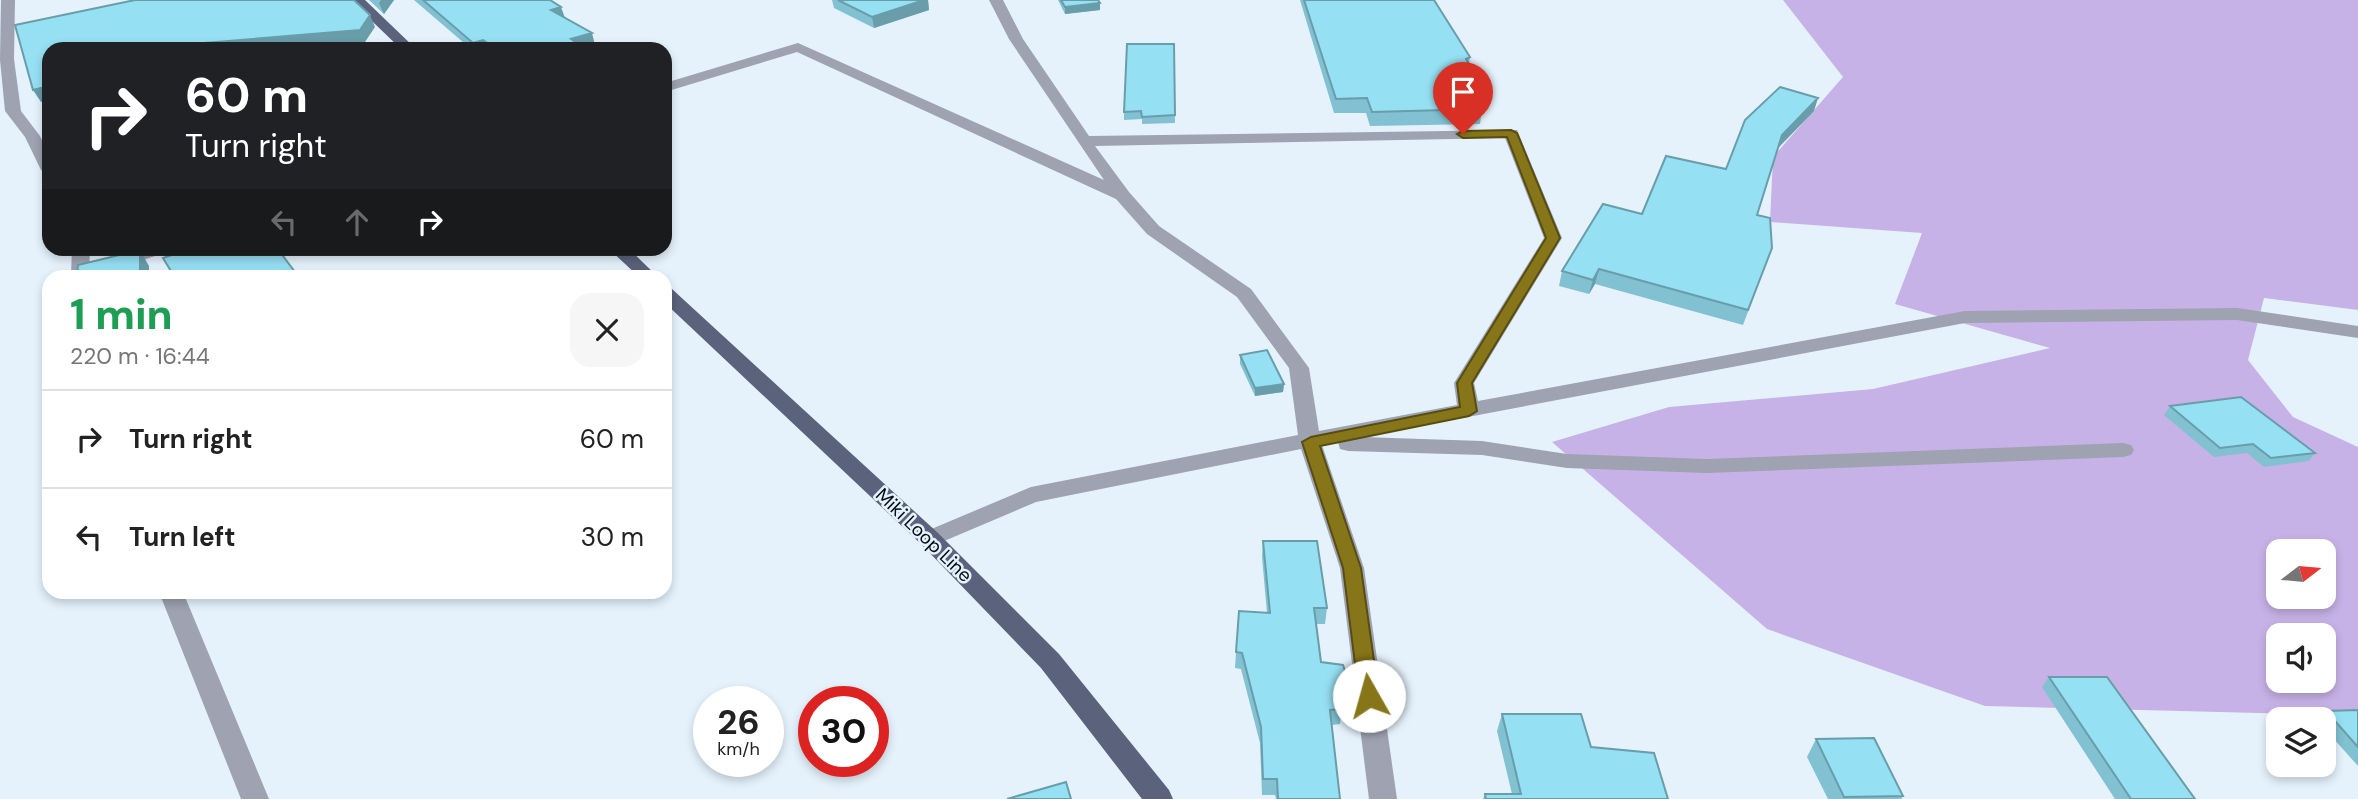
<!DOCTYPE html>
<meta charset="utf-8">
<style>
body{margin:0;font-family:"DM Sans",sans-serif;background:#f6f6f6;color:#222;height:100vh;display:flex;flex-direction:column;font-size:26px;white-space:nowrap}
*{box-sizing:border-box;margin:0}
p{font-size:23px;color:#767676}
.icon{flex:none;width:38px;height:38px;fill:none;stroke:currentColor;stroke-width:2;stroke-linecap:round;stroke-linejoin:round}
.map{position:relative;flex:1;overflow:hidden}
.sheet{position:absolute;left:42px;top:270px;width:630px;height:329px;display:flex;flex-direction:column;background:#fff;border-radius:21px;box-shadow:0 4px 10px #0003}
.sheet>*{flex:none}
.hud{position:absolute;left:42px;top:42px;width:630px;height:214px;border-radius:21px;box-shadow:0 4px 10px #0003;background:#202124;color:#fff;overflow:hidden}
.needle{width:46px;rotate:74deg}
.buttons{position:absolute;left:2266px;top:539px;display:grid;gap:14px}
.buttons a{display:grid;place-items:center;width:70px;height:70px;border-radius:14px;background:#fff;box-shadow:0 4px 10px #0003;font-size:35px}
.speed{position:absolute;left:693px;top:686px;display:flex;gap:14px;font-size:35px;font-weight:700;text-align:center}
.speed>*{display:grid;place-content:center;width:91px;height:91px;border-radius:50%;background:#fff;box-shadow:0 4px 10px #0003;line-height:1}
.speed small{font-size:18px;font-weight:400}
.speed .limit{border:10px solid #d22;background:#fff;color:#111}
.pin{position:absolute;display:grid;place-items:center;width:60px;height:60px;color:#fff;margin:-72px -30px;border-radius:50% 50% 50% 0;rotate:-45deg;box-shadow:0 0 7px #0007}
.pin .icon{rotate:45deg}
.me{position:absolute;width:77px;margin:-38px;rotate:353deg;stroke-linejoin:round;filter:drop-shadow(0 0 5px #0008)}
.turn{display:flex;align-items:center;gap:24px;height:147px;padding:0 28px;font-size:32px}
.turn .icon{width:91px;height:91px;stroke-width:2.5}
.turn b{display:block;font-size:49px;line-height:60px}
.lanes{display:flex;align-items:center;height:66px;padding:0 28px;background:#0003;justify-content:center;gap:35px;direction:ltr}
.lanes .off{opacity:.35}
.round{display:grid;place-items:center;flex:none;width:74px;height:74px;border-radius:21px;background:#f6f6f6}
.head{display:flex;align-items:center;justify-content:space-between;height:119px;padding:0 28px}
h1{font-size:42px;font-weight:800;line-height:52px;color:#1e9e55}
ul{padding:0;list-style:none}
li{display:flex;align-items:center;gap:21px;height:98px;padding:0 28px;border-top:2px solid #e0e0e0}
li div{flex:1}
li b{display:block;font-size:26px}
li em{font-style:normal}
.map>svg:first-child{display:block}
.green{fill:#c7b2e7;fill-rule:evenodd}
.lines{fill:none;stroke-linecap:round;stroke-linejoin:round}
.minor{fill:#9ea2b1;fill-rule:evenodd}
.major{fill:#5b627c;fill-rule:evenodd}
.wall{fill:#81c1d1}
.shaded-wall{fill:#699daa}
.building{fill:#96e0f3;stroke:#699daa;stroke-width:2}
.route{fill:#877619;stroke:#584d10;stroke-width:2}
.labels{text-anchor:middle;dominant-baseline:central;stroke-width:5;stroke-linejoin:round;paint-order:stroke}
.street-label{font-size:19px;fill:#040d16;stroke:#e5f2fc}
</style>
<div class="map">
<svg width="2358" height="799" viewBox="0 0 2358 799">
<rect width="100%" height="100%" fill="#e5f2fc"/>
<path class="green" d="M 1783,0 L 2358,0 L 2358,310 L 2264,298 L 2248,360 L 2293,417 L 2358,447 L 2358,713 L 2302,714 L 1985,706 L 1767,629 L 1552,442 L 1669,407 L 1873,389 L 2050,348 L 1895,304 L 1922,233 L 1770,222 L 1773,157 L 1843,77 ZM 2278,551 L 2324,551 L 2324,597 L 2278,597 ZM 2278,635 L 2324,635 L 2324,681 L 2278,681 Z"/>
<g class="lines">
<path class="minor" d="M 1,0 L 15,0 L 14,59 L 21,111 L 40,136 L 49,154 L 49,175 L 41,170 L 25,137 L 5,111 L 0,60 Z
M 989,0 L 1003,0 L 1023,39 L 1089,136 L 1517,130 L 1562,238 L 1474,383 L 1478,401 L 1965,311 L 2237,308 L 2358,326 L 2358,338 L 2237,320 L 1965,323 L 1362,437 L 1482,441 L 1567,454 L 1707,459 L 2123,443 L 2131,445 L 2134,450 L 2131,455 L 2123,457 L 1707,473 L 1567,468 L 1482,455 L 1348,451 L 1340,449 L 1338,442 L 1322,445 L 1364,568 L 1397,799 L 1369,799 L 1340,568 L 1301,449 L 1036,502 L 930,547 L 922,545 L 918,539 L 922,533 L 1031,487 L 1298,435 L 1289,368 L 1237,297 L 1147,234 L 1116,199 L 797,52 L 665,92 L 665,83 L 798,43 L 1104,180 L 1009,39 ZM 1505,138 L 1544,238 L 1454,383 L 1457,405 L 1319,431 L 1309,368 L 1251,289 L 1159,226 L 1129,192 L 1095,146 Z
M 72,248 L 90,248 L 89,276 L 71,276 Z
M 143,248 L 171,248 L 168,252 L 117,268 L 108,263 L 111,259 Z
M 159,592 L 183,592 L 269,799 L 241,799 Z"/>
<path class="major" d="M 350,0 L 365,0 L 416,49 L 401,49 Z
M 608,248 L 628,248 L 657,276 L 638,276 Z
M 665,287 L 672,289 L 938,533 L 1059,654 L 1169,790 L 1173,799 L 1142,799 L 1041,668 L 922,545 L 665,303 Z"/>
</g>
<path class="wall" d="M 369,0 L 394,0 L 384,14 Z
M 414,0 L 550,0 L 565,17 L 595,45 L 585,49 L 471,49 Z
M 832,0 L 928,0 L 929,10 L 874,28 L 834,8 Z
M 1058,0 L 1098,0 L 1100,10 L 1065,14 Z
M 1300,0 L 1434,0 L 1470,57 L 1469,63 L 1470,66 L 1468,80 L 1482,109 L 1480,124 L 1370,126 L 1366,113 L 1334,113 Z
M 1174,44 L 1175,123 L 1142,124 L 1142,119 L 1124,120 L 1124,112 Z
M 1814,111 L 1778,148 L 1757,215 L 1772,248 L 1743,325 L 1595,284 L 1589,294 L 1559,286 L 1562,271 L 1642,214 L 1726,169 Z
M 1240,355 L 1284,384 L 1283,392 L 1255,396 L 1240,364 Z
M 2170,406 L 2315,453 L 2309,461 L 2264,467 L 2247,453 L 2214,457 L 2164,415 Z
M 1263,541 L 1327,608 L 1325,624 L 1316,624 L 1321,662 L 1352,693 L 1350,709 L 1342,710 L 1340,724 L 1332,725 L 1340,799 L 1276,799 L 1275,795 L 1262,795 L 1260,743 L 1241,669 L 1235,668 L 1236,652 L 1267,613 L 1262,557 Z
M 2049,677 L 2195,799 L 2115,799 L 2042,687 Z
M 2358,710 L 2358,766 L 2324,728 L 2324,719 L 2319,719 L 2326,711 Z
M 1502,714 L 1591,747 L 1668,799 L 1483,799 L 1485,794 L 1512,794 L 1497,731 Z
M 1816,739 L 1903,796 L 1901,799 L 1828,799 L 1807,757 Z"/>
<path class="shaded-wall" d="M 381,0 L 394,0 L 384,14 L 379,3 Z
M 924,0 L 928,0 L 929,10 L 874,28 L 872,17 Z
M 1100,3 L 1100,10 L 1065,14 L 1065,7 Z
M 561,7 L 565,18 L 551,10 Z
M 370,15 L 375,27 L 365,42 L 286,49 L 179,49 L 204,43 Z
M 592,33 L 595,45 L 585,49 L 574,49 L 571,39 Z
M 483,40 L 486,49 L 476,49 L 473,43 Z
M 41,88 L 49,100 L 41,102 L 33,90 Z
M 1818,98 L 1814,111 L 1778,148 L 1782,135 Z
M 140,250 L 149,266 L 149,276 L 140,276 Z
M 1599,269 L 1595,284 L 1589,294 L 1593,280 Z
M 1284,384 L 1283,392 L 1255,396 L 1255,388 Z"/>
<path class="building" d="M 135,0 L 354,0 L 370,15 L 360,30 L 204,43 L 179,49 L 49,49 L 49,112 L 47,112 L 41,88 L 33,90 L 15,25 Z
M 423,0 L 550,0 L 561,7 L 551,10 L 592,33 L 571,39 L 584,48 L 580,49 L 496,49 L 483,40 L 473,43 Z
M 838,0 L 924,0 L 872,17 Z
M 1061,0 L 1098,0 L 1100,3 L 1065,7 Z
M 1304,0 L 1434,0 L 1470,57 L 1466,59 L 1470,66 L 1461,67 L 1482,109 L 1372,112 L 1367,98 L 1336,99 Z
M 1127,44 L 1174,44 L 1175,115 L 1142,117 L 1141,111 L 1124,112 Z
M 1780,87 L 1818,98 L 1782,135 L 1757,215 L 1770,218 L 1772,248 L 1748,310 L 1599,269 L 1593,280 L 1562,271 L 1603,204 L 1642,214 L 1666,156 L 1726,169 L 1745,120 Z
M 192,248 L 277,248 L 298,276 L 174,276 L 163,258 Z
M 140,250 L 140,276 L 77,276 L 78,265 Z
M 1267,350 L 1284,384 L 1255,388 L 1240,355 Z
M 2241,397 L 2315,453 L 2271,458 L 2253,444 L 2220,448 L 2170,406 Z
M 1263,541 L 1317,541 L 1327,608 L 1314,608 L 1321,662 L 1343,665 L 1352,693 L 1338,695 L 1342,709 L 1330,710 L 1340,799 L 1278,799 L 1277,779 L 1263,779 L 1261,727 L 1242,653 L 1236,652 L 1239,611 L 1270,613 Z
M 2049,677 L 2107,677 L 2195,799 L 2131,799 Z
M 2358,710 L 2358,747 L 2326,711 Z
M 1502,714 L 1581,714 L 1591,747 L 1654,753 L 1668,799 L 1486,799 L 1485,794 L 1521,794 Z
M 1874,738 L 1903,796 L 1844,797 L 1816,739 Z
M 1066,782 L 1071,799 L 1007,799 Z"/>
<path class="route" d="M 1511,130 L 1517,133 L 1560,238 L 1472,383 L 1477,411 L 1469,416 L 1320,446 L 1361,568 L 1379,696 L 1376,702 L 1369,705 L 1362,702 L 1359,696 L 1343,568 L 1302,442 L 1311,437 L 1460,407 L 1457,383 L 1546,238 L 1507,137 L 1463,138 L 1457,134 L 1463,131 Z"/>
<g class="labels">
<g class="street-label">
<text transform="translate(924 535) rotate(44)">Miki Loop Line</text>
</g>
</g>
</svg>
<div class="buttons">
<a><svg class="needle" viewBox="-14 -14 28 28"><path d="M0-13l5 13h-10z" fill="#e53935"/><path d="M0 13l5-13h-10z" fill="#767676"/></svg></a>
<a><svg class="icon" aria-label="sound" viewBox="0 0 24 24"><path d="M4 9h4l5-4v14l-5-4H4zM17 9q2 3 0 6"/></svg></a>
<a><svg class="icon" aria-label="layers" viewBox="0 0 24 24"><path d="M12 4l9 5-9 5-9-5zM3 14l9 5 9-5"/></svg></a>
</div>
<div class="speed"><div>26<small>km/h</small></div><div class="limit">30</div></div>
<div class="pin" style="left:1463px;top:134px;background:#d93025"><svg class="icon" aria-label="arrive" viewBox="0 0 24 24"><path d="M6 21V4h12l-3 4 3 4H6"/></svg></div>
<svg class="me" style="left:1369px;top:696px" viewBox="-20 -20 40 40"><circle r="19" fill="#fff"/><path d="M0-13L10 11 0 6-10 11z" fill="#877619"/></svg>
<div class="hud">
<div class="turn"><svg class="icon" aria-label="right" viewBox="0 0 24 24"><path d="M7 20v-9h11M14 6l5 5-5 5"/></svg><div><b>60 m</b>Turn right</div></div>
<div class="lanes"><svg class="icon off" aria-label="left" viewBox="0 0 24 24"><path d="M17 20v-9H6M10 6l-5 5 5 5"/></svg><svg class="icon off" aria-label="ahead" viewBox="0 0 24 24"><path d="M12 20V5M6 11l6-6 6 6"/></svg><svg class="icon" aria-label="right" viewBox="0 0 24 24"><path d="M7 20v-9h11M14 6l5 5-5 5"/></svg></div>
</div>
<section class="sheet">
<div class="head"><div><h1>1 min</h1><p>220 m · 16:44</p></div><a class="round"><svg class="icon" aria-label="close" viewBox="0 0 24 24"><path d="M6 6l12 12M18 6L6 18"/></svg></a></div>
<ul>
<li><svg class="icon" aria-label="right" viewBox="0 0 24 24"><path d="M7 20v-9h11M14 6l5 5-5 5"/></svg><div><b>Turn right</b></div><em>60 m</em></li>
<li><svg class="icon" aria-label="left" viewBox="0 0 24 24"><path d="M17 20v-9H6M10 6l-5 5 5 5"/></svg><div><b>Turn left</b></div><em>30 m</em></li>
</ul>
</section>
</div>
